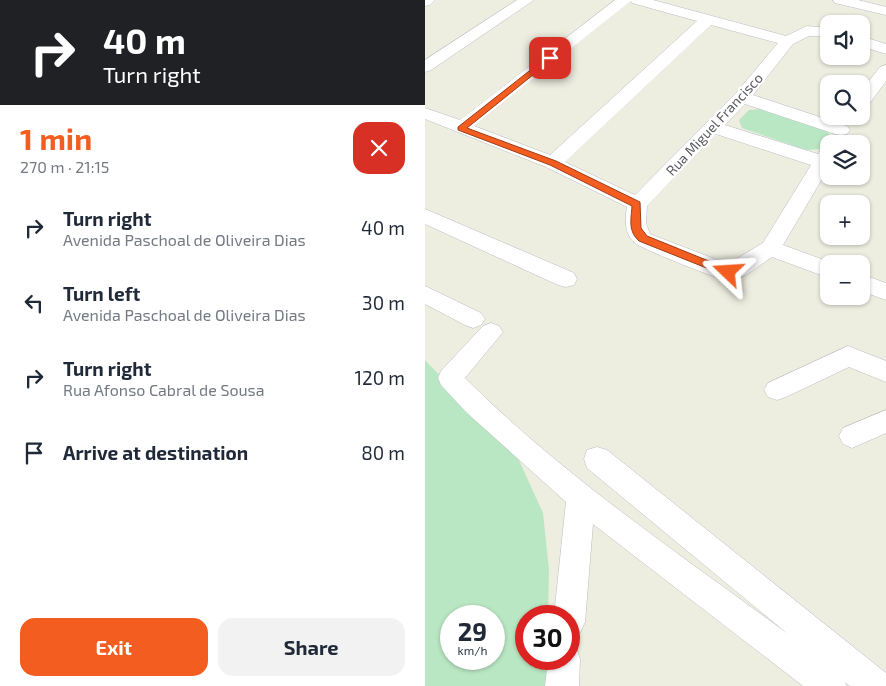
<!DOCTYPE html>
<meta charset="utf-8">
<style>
body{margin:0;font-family:"Exo 2",sans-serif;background:#f2f2f3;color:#1f2937;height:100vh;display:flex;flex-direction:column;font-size:19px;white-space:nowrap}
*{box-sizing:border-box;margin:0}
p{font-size:16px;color:#747a83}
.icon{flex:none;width:28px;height:28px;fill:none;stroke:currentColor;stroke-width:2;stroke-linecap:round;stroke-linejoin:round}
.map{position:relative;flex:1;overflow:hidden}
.panel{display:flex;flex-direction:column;background:#fff;width:425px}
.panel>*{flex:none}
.hud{background:#202124;color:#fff;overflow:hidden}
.controls{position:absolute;left:395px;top:15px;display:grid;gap:10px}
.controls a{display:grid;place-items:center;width:50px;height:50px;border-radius:10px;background:#fff;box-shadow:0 1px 4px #0004;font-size:25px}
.speed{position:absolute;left:15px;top:605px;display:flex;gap:10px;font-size:25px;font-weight:700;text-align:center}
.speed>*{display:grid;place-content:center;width:65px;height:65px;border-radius:50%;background:#fff;box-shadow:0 1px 4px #0004;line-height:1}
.speed small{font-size:12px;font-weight:400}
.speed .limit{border:8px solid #d22;background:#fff;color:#111}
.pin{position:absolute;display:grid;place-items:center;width:42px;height:42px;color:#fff;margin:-21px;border-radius:10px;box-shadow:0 2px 8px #0006}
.me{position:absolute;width:55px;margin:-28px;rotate:290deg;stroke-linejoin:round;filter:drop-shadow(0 0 4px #0008)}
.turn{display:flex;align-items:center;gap:18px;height:105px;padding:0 20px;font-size:22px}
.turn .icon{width:65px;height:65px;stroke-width:2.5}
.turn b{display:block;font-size:35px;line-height:42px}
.round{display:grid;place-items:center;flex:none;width:52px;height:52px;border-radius:15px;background:#f2f2f3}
.headline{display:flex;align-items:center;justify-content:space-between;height:85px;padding:0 20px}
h1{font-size:30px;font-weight:700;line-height:38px;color:#f35d20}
.primary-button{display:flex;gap:10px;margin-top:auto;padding:10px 20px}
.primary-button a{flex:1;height:58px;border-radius:15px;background:#f35d20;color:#fff;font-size:20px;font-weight:700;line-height:58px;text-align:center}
.primary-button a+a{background:#f2f2f3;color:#1f2937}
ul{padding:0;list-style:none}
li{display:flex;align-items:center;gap:15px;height:75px;padding:0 20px}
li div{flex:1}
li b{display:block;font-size:19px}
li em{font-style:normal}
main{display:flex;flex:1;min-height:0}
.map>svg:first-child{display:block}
.green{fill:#bae7c3;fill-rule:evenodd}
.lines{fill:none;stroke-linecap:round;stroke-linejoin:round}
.minor-casing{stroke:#bbbcc3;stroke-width:1}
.minor{fill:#fff;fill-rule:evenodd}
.route{fill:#f35d20;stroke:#9e3c15}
.labels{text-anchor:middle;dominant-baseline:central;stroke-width:4.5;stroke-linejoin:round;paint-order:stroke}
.far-street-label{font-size:14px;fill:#595b62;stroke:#fff}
</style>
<main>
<section class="panel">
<div class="hud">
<div class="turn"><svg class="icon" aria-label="right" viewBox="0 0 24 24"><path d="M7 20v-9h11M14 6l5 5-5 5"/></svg><div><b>40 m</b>Turn right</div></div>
</div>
<div class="headline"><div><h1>1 min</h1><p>270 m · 21:15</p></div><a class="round" style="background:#d93025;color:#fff"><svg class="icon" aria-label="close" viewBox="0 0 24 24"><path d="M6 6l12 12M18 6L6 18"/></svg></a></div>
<ul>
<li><svg class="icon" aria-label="right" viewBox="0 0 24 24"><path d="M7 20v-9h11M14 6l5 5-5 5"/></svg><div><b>Turn right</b><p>Avenida Paschoal de Oliveira Dias</p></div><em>40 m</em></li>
<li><svg class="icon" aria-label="left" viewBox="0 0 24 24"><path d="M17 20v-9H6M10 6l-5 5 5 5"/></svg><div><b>Turn left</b><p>Avenida Paschoal de Oliveira Dias</p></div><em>30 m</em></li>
<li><svg class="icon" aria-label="right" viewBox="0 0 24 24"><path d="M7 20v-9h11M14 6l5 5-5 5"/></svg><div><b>Turn right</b><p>Rua Afonso Cabral de Sousa</p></div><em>120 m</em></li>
<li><svg class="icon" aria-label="arrive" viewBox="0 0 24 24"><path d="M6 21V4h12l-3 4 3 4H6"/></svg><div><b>Arrive at destination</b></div><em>80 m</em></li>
</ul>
<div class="primary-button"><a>Exit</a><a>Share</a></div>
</section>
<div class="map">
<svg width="461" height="686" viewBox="0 0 461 686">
<rect width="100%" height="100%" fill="#edede0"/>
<path class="green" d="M 336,109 L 401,129 L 405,136 L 397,149 L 381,150 L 317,128 L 314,120 L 324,110 Z
M 0,360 L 93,458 L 118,513 L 124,570 L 123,616 L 101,616 L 101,659 L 122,659 L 122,686 L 0,686 ZM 26,616 L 69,616 L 69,659 L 26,659 Z"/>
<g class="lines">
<g class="minor-casing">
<path id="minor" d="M 0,0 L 10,0 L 5,5 L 0,6 Z
M 92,0 L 109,0 L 6,70 L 0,72 L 0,60 Z
M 190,0 L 228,0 L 361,36 L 382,26 L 404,28 L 404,37 L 384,36 L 368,44 L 328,95 L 422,126 L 425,130 L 422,134 L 416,135 L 410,134 L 320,104 L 300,125 L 393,154 L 398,147 L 404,145 L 404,167 L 358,245 L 410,264 L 404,264 L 404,278 L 347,257 C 334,265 319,280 303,280 C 294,280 217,249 210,243 C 199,234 200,219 202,207 L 121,167 L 0,119 L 0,108 L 35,120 ZM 206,1 L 207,3 L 272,21 L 125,155 L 49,126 ZM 286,25 L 353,43 L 311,93 L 210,195 L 140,162 ZM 291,134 L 386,165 L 338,243 L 303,264 L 225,234 L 221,223 L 222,206 Z
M 408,0 L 433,0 L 461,7 L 461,15 L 410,3 Z
M 436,36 L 461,44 L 461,54 L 436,46 Z
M 461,65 L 461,81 L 442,107 L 436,108 L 436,91 L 455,67 Z
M 0,209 L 149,273 L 152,279 L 149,285 L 141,287 L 133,285 L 0,224 Z
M 436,274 L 461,283 L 461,300 L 436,291 Z
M 0,286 L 56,313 L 60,319 L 56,325 L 48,328 L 40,325 L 0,304 Z
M 66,323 L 74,326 L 78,332 L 40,378 C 137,475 253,553 363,634 L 162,468 L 159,459 L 162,450 L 172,447 L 182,450 L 461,673 L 461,686 L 425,686 L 420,682 L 422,686 L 378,686 L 168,524 L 160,622 L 155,633 L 144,638 L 144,616 L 129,616 L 141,502 L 41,412 L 16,385 L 13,378 L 16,371 L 58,326 Z
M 423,346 L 461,361 L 461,382 L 424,367 L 361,397 L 352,400 L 343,397 L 339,390 L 343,383 Z
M 461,410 L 461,433 L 427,448 L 418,444 L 414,436 L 418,428 Z
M 144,645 L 151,647 L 155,659 L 154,686 L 120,686 L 123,659 L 144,659 Z"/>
</g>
<use href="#minor" class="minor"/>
</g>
<path class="route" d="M 122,57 L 129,58 L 42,128 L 131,161 L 215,202 L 216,228 L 222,236 L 306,270 L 308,272 L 306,275 L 299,275 L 214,241 C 203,231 206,220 207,206 L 125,165 L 33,130 L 33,127 Z"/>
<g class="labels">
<g class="far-street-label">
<text transform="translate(289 124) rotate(-47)">Rua Miguel Francisco</text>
</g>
</g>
</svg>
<div class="controls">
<a><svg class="icon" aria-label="sound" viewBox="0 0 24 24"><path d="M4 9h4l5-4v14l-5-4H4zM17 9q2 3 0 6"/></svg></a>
<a><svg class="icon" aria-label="search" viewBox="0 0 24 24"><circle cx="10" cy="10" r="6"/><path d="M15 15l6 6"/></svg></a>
<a><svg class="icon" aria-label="layers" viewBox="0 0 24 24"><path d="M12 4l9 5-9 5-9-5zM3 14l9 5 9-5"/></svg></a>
<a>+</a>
<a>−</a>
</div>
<div class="speed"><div>29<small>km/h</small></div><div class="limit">30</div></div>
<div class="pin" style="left:125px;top:58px;background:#d93025"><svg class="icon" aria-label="arrive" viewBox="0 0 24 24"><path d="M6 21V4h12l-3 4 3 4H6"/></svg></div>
<svg class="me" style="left:303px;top:272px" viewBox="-20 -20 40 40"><path d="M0-17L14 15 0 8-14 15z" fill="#f35d20" stroke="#fff" stroke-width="4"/></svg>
</div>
</main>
